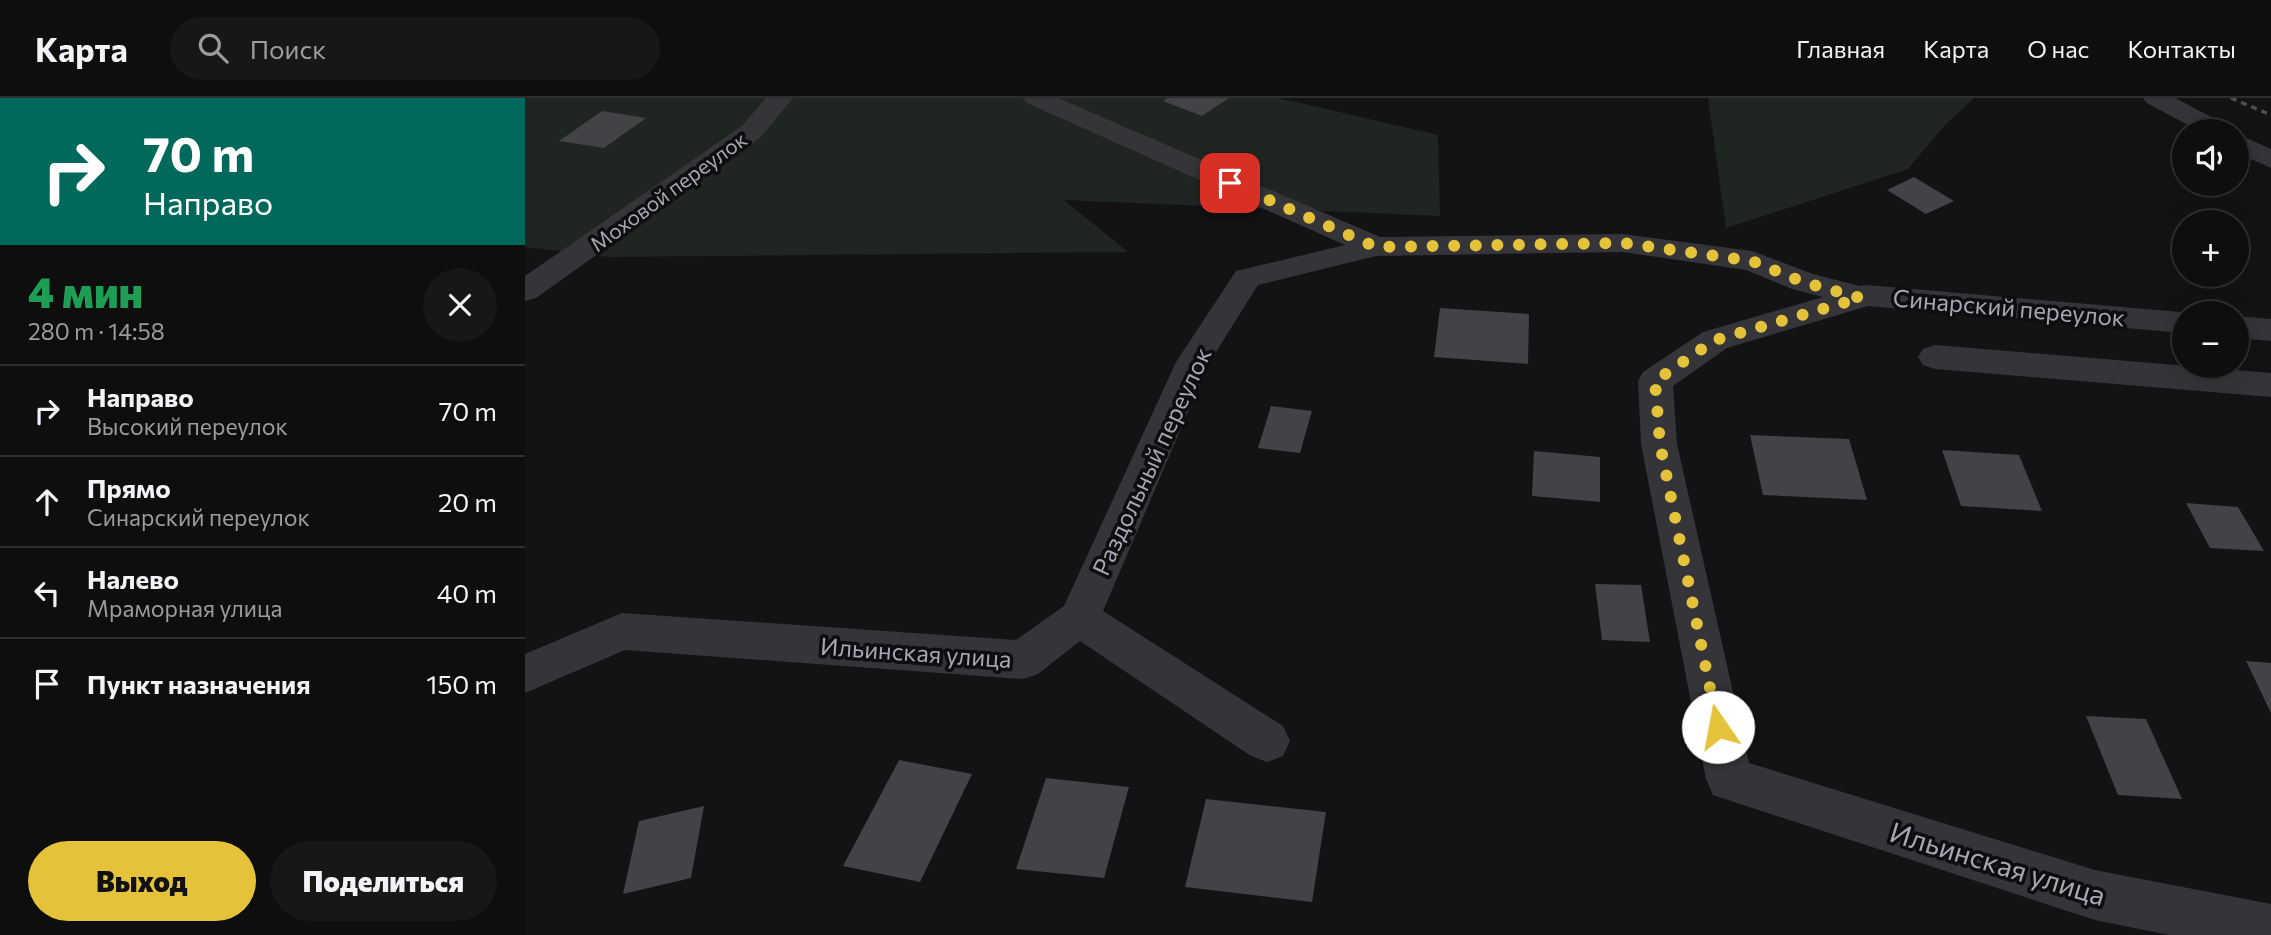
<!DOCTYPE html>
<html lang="ru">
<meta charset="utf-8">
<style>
body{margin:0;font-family:Commissioner,sans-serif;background:#171718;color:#f1f3f6;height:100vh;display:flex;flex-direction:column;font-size:26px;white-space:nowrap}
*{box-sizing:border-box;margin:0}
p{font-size:23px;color:#9b9c9e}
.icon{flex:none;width:38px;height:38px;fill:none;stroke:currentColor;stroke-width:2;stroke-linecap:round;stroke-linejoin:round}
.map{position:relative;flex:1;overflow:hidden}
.details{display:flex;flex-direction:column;background:#0e0e0f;width:525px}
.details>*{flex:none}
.guide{background:#00695c;color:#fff;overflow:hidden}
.fabs{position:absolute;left:1647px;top:21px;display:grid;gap:14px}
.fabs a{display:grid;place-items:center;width:77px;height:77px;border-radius:50%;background:#0e0e0f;box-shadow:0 7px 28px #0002,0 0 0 2px #2e2e2f;font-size:35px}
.pin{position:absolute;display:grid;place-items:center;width:60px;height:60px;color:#fff;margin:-30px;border-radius:14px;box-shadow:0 4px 10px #0006}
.me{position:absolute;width:77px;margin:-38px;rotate:348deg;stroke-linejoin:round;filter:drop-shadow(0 0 5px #0008)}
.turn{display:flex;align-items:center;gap:24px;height:147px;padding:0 28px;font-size:32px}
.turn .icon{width:91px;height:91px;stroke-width:2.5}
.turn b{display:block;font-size:49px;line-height:60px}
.round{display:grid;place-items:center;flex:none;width:74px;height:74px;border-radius:37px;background:#171718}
.headline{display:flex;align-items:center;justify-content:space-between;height:119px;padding:0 28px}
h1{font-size:42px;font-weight:800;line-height:52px;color:#1e9e55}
.cta{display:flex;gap:14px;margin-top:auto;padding:14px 28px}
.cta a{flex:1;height:80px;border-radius:42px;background:#e4c33b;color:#111;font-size:28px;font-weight:800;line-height:80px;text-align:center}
.cta a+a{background:#171718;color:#f1f3f6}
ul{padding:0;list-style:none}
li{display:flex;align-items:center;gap:21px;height:91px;padding:0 28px;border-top:2px solid #2e2e2f}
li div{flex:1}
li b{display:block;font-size:26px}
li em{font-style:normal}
header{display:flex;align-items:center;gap:42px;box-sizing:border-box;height:98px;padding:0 35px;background:#0e0e0f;border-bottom:2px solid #2e2e2f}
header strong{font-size:33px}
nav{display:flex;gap:38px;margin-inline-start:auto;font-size:24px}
.search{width:490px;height:63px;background:#171718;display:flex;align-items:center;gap:18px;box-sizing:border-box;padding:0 24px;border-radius:38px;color:#9b9c9e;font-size:26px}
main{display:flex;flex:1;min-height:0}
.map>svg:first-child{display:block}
.green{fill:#1f2621}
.building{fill:#424247}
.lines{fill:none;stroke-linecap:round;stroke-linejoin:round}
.minor{fill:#343439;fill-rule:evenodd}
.rail{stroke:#4d4e53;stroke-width:3.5;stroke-dasharray:6 5;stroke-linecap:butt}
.route{stroke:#e4c33b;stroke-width:12;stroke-dasharray:0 21.6}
.labels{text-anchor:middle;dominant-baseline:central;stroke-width:7;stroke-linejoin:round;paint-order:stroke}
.far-street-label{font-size:21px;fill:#a5a7b3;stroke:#0e0d0f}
.street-label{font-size:24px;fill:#a5a7b3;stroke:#0e0d0f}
.near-street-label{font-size:28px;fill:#a5a7b3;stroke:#0e0d0f}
</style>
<header>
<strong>Карта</strong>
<div class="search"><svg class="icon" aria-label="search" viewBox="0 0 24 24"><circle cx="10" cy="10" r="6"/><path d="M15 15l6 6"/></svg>Поиск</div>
<nav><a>Главная</a><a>Карта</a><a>О нас</a><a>Контакты</a></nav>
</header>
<main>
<section class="details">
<div class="guide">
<div class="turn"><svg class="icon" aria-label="right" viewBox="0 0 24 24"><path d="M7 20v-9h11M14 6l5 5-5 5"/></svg><div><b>70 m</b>Направо</div></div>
</div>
<div class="headline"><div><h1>4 мин</h1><p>280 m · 14:58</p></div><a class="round"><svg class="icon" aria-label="close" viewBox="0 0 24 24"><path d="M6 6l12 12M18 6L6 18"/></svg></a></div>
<ul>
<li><svg class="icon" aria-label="right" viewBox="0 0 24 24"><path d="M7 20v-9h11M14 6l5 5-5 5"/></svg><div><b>Направо</b><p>Высокий переулок</p></div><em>70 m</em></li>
<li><svg class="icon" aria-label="ahead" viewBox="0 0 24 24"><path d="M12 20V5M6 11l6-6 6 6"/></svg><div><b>Прямо</b><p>Синарский переулок</p></div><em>20 m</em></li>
<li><svg class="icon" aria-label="left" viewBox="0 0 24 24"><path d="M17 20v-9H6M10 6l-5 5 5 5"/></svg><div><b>Налево</b><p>Мраморная улица</p></div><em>40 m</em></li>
<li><svg class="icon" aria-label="arrive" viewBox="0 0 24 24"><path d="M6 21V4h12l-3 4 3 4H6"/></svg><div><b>Пункт назначения</b></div><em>150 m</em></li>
</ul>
<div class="cta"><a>Выход</a><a>Поделиться</a></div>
</section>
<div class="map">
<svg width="1746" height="837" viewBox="0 0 1746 837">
<rect width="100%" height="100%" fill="#131214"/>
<path class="green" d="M 0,0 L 754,0 L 913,37 L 915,118 L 539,102 L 603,154 L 83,159 L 0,149 Z
M 1183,0 L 1449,0 L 1419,28 L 1383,71 L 1201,130 Z"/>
<path class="building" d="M 643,0 L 704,0 L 677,18 L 638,3 Z
M 77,13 L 121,20 L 79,50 L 34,43 Z
M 1389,79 L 1429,103 L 1401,116 L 1362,92 Z
M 915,210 L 1004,216 L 1003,266 L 909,259 Z
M 746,308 L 787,313 L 775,355 L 733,350 Z
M 1225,337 L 1324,341 L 1342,402 L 1238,397 Z
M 1417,352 L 1494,357 L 1517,413 L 1436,408 Z
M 1009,353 L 1075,359 L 1075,404 L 1007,398 Z
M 1661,405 L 1713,409 L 1739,453 L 1685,450 Z
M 1070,486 L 1116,487 L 1125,544 L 1077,542 Z
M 1721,563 L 1746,565 L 1746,615 Z
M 1561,618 L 1621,621 L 1657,701 L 1593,697 Z
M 374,662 L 447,676 L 395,784 L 318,768 Z
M 521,680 L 604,689 L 579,780 L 491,771 Z
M 681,701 L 801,714 L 787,804 L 660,789 Z
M 179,708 L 166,780 L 98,796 L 114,723 Z"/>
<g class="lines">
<path class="minor" d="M 241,0 L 268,0 L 235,40 L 11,200 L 0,203 L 0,178 L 217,28 Z
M 498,0 L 533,0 L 855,139 L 1098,136 L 1227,153 L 1288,176 L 1335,188 L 1342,187 L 1667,215 L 1659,215 L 1659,235 L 1343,208 L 1202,250 L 1148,288 L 1152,346 L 1224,665 L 1570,772 L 1746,806 L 1746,837 L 1644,837 L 1570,822 L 1188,697 L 1181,681 L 1116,346 L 1113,283 L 1118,274 L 1178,234 L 1298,199 L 1267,191 L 1221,172 L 1098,154 L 851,158 L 733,187 L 684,265 L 578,513 L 758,628 L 765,643 L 758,658 L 742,664 L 726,658 L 555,543 L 513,576 L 498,581 L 100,552 L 0,595 L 0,556 L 97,515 L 491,542 L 539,508 L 651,264 L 711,173 L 820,147 L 502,5 Z
M 1618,0 L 1650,0 L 1702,27 L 1706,33 L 1674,33 L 1622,5 Z
M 1712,36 L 1746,51 L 1746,70 L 1712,55 Z
M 1712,218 L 1746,221 L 1746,243 L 1712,240 Z
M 1410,247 L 1746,275 L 1746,299 L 1410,271 L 1398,267 L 1393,259 L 1398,251 Z"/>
<path class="rail" d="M 1706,0 L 1746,17"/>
</g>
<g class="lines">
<path class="route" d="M 705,85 L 851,149 L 1098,145 L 1227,163 L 1278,184 L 1336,200 L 1190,242 L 1130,283 L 1135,346 L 1193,629"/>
</g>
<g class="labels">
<g class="far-street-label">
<text transform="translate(143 93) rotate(-36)">Моховой переулок</text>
</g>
<g class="street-label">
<text transform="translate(1484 209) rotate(5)">Синарский переулок</text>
<text transform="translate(626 363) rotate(-65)">Раздольный переулок</text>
<text transform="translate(391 554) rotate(4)">Ильинская улица</text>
</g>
<g class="near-street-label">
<text transform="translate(1473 765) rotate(17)">Ильинская улица</text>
</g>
</g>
</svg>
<div class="fabs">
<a><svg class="icon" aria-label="sound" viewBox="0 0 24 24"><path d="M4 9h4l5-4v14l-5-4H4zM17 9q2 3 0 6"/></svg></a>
<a>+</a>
<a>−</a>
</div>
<div class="pin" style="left:705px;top:85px;background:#d93025"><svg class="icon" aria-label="arrive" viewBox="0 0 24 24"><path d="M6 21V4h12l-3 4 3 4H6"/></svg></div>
<svg class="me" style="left:1193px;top:629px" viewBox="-20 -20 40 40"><circle r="19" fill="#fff"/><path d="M0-13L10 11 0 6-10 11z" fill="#e4c33b"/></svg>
</div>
</main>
